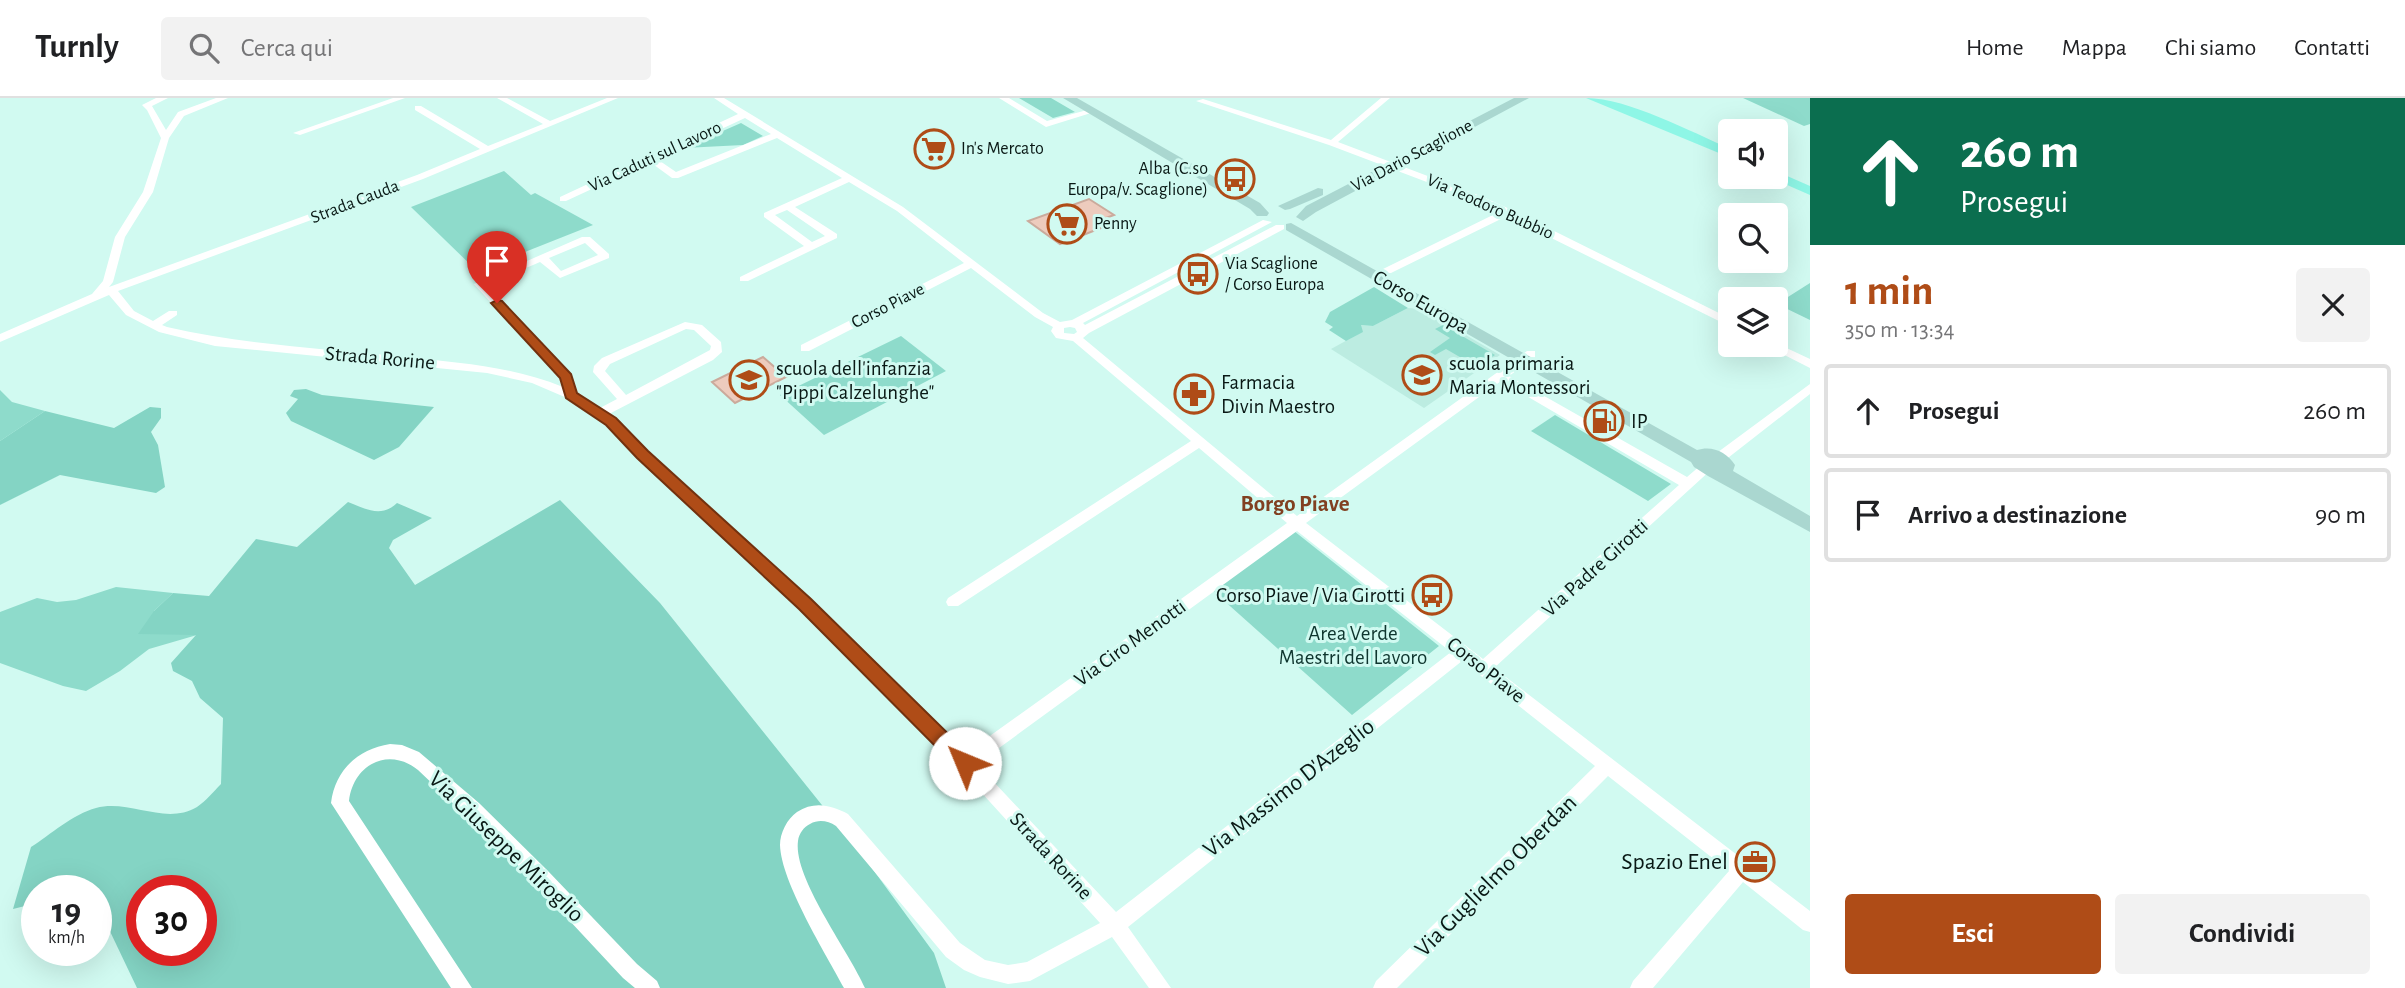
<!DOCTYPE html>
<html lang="it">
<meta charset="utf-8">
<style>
body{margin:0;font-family:"Alegreya Sans",sans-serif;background:#f2f2f2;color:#202124;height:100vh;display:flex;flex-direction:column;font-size:26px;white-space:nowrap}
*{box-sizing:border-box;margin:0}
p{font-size:23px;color:#757577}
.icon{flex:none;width:38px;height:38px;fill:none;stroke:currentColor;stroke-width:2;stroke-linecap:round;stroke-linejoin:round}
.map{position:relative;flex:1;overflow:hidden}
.drawer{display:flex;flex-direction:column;background:#fff;width:595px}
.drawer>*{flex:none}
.top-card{background:#0b6e4f;color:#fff;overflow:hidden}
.buttons{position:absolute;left:1718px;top:21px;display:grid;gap:14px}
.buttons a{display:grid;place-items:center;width:70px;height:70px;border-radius:7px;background:#fff;box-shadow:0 7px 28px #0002;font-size:35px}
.speed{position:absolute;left:21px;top:777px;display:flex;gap:14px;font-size:35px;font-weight:700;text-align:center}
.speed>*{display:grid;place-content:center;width:91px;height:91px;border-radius:50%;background:#fff;box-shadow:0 7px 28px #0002;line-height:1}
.speed small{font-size:18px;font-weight:400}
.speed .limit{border:10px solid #d22;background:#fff;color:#111}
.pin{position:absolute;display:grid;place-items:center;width:60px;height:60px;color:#fff;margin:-72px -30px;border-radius:50% 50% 50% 0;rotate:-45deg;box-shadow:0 0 7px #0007}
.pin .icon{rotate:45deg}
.me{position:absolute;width:77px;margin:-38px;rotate:315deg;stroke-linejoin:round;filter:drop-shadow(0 0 5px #0008)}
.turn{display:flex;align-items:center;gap:24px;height:147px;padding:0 35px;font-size:32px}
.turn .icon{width:91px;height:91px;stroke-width:2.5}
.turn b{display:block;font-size:49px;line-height:60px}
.round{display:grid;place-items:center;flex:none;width:74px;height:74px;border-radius:7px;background:#f2f2f2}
.overview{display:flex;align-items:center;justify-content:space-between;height:119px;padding:0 35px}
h1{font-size:42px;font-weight:700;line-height:52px;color:#af4c17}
.button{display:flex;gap:14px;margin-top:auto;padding:14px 35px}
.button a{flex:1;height:80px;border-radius:7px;background:#af4c17;color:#fff;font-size:28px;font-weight:700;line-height:80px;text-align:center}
.button a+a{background:#f2f2f2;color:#202124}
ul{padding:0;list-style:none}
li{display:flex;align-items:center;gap:21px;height:94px;margin:0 14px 10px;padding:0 21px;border:4px solid #e0e0e0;border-radius:7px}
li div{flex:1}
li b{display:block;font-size:26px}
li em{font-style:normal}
header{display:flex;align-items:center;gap:42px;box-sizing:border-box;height:98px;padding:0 35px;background:#fff;border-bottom:2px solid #e0e0e0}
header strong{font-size:33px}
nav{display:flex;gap:38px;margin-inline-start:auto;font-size:24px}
.search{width:490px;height:63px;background:#f2f2f2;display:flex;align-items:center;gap:18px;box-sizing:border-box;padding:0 24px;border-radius:7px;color:#757577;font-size:26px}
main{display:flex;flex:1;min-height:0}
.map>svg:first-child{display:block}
.built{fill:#bcece1}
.green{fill:#8edbcb}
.forest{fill:#84d4c4;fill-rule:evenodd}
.building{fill:#edcbbd;stroke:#cbaa9c;stroke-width:2}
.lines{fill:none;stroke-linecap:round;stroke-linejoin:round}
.minor{fill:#fff;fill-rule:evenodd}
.secondary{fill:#aad7d0;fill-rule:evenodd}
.primary{fill:#8ef6e6;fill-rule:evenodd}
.route{fill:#af4c17;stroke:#72310f;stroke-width:2}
.labels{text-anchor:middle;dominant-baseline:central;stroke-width:6;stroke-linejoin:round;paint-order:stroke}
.far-poi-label{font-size:18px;fill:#091815;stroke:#d1faf1;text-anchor:start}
.far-street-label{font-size:18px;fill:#091815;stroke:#d1faf1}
.street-label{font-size:21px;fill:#091815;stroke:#d1faf1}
.poi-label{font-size:21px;fill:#091815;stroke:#d1faf1;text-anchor:start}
.park-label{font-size:21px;fill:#0e352e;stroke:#d1faf1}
.neighbourhood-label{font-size:23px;font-weight:bold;fill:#814021;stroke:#d1faf1}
.near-street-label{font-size:24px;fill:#091815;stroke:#d1faf1}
.near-poi-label{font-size:24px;fill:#091815;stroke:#d1faf1;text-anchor:end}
</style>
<header>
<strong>Turnly</strong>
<div class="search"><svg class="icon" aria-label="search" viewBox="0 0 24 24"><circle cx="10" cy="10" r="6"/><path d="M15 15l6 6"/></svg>Cerca qui</div>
<nav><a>Home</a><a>Mappa</a><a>Chi siamo</a><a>Contatti</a></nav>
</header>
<main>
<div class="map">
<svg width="1810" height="890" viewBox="0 0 1810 890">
<rect width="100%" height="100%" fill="#d1faf1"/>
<path class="built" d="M 1408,210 L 1421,211 L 1500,257 L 1424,310 L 1331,251 L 1362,234 L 1360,227 L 1373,228 Z"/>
<path class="green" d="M 1019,0 L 1051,0 L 1075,14 L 1053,20 Z
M 1743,0 L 1810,0 L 1810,26 L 1804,28 Z
M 741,25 L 763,38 L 743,47 L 684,50 Z
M 504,73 L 531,97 L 535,95 L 593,127 L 477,173 L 411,109 Z
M 1810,185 L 1810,222 L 1777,206 Z
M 1374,189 L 1408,210 L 1373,228 L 1361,227 L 1363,234 L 1346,243 L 1329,232 L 1333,229 L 1325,224 L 1330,214 Z
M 1443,227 L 1495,257 L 1477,269 L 1446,251 L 1435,257 L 1430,254 L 1450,240 L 1435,231 Z
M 901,238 L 946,273 L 824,337 L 780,297 Z
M 0,292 L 12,304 L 45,313 L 0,343 Z
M 1555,317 L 1671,386 L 1648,403 L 1531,333 Z
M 1294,433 L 1439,548 L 1352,617 L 1212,492 Z
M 116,489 L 173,495 L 154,513 L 197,537 L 149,551 L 120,573 L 86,593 L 63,588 L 0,565 L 0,514 L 37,500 L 57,504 L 76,502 Z"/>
<path class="forest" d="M 306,291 L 322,297 L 434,309 L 399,349 L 374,362 L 291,323 L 286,315 L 298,301 L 290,298 L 294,292 Z
M 150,309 L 161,310 L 161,320 L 151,334 L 158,347 L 165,389 L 156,395 L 60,377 L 0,407 L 0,343 L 45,313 L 114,330 Z
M 560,402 L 660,505 L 866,762 L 934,855 L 946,890 L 137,890 L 96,804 L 96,793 L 91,793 L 89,790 L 78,793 L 37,793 L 37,805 L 13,811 L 31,749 C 50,737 73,716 96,710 C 130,701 165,728 197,709 C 206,703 213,694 221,686 L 223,620 L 200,600 L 192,583 L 173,573 L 171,565 L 196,537 L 138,536 L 154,513 L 173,495 L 209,498 L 256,441 L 297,449 L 348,404 C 366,411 381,420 397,405 L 432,420 L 393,442 L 389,450 L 415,487 ZM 142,793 L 201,793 L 201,852 L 142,852 Z"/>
<path class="building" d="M 1089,101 L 1114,117 L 1098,123 L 1106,128 L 1060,146 L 1028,123 Z
M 763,259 L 786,279 L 735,305 L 712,284 Z"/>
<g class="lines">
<path class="minor" d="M 156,0 L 168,0 L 152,8 L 166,32 L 178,14 L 216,0 L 228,0 L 184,18 L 169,40 L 153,94 L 125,139 L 113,184 L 109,189 L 417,77 L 480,51 L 415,12 L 415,8 L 421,8 L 488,48 L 543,26 L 497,0 L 507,0 L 550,23 L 607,0 L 618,0 L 423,81 L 118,193 L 134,213 L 153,223 L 169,213 L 177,213 L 177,217 L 162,227 L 167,229 C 245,247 326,251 406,259 C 459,265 512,268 563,289 L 560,280 L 474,186 L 582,139 L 590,139 L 609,156 L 609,160 L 560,180 L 540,164 L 486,187 L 570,276 L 577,295 L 600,310 L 617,301 L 593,274 L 594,268 L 602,260 L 685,224 L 702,227 L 721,244 L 722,254 L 713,262 L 609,316 L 647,354 L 810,502 L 966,655 L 1287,425 L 1199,350 L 958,508 L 948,508 L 946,504 L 948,500 L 1191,343 L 1073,243 L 1056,240 L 1051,233 L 1053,229 L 1035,219 L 971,170 L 809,253 L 801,253 L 801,247 L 964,165 L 897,113 L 849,84 L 795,109 L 837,136 L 837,140 L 748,183 L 740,183 L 740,179 L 804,148 L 764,119 L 764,115 L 842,80 L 777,40 L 678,80 L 672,80 L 650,64 L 566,103 L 560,103 L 560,99 L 738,16 L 714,0 L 724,0 L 903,109 L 1043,215 L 1060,224 L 1072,222 L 1263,122 L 1272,124 L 1083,225 L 1085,227 L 1276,127 L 1284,127 L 1284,131 L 1089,235 L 1083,240 L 1297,418 L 1527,253 L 1535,253 L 1535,259 L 1509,278 L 1687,379 L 1701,367 L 1711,367 L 1713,370 L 1494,570 L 1810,813 L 1810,834 L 1803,832 L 1743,784 L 1653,890 L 1630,890 L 1633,883 L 1729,773 L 1608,678 L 1397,890 L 1373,890 L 1376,883 L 1595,668 L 1462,563 L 1128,829 L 1171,890 L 1149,890 L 1112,839 L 1030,883 L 1008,886 L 980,879 L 964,872 L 946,859 L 836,728 C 828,723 819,721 810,726 C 804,729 799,735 798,743 C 793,780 849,853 865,890 L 844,890 C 826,856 781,784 780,747 C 780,735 787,721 797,714 C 814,703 831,707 848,716 L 960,845 L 985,862 L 1008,867 L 1027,864 L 1100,825 L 959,670 L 800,510 L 637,360 L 607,326 L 567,300 L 532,285 L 487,275 L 215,248 L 159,234 L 126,217 L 109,197 L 0,244 L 0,236 L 92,196 L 103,183 L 115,139 L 143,94 L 161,40 L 147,12 L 142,7 ZM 745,20 L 771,36 L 676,74 L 657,61 ZM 787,112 L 825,138 L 812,144 L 775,117 ZM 585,145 L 598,157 L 561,173 L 549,160 ZM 1070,229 L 1075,230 L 1077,234 L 1074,236 L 1064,235 L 1064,230 ZM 686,231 L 694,232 L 711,248 L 710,252 L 626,297 L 605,273 L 610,266 ZM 1501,283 L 1679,387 L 1483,561 L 1306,425 ZM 1297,433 L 1451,554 L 1116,814 L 977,666 Z
M 393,0 L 405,0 L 300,37 L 293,35 Z
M 999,0 L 1009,0 L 1047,23 L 1087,12 L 1091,15 L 1046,29 Z
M 1381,0 L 1390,0 L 1338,44 L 1483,99 L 1512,112 L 1731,221 L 1731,229 L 1507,118 L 1391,175 L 1383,175 L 1383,171 L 1499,114 L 1477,103 L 1329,47 L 1196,3 L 1203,1 L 1331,42 Z
M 1776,245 L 1810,261 L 1810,270 L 1765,247 Z
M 1810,286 L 1810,296 L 1724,363 L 1714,363 L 1713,360 L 1714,357 Z
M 390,646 L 402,647 L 419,654 L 479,705 L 548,773 L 637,866 L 657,883 L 660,890 L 635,890 L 623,880 L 513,762 L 418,672 C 388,648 353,667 349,703 L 472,890 L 451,890 L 331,705 C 335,672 358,651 390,646 Z"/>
<path class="secondary" d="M 1063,0 L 1077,0 L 1260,105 L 1269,115 L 1267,118 L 1257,118 L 1250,111 Z
M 1514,0 L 1529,0 L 1316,114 L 1303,123 L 1296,119 L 1306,108 Z
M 1318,90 L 1323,91 L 1323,97 L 1290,111 L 1285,112 L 1278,108 Z
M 1291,125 L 1697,352 C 1712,347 1727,354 1735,367 L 1733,373 L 1810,418 L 1810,434 L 1708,378 L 1694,369 L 1691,364 L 1286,132 L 1286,126 Z"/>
<path class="primary" d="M 1586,0 C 1628,0 1691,34 1731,51 L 1731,60 Z
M 1776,73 L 1810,88 L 1810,97 L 1771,80 L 1776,79 Z"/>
</g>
<path class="route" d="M 497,202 L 502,203 L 571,276 L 577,295 L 616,320 L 648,353 L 811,501 L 972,659 L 975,665 L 972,671 L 965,674 L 958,671 L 799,511 L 637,360 L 606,327 L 566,300 L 560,280 L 491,205 Z"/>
<defs>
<g id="supermarket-ring" transform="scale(2.0125)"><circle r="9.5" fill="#d1faf1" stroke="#af4c17" stroke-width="1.5"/><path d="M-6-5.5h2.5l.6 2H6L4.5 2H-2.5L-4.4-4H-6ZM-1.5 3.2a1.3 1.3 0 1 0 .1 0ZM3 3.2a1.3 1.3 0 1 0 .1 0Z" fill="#af4c17"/></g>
<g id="bus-ring" transform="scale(2.0125)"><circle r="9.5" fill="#d1faf1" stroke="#af4c17" stroke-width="1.5"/><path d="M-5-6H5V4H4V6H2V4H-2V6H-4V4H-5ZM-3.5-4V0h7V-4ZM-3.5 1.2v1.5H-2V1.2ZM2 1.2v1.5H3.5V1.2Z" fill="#af4c17"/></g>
<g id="school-ring" transform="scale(2.0125)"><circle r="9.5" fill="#d1faf1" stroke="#af4c17" stroke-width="1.5"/><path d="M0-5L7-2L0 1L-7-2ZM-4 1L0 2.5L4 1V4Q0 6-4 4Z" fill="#af4c17"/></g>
<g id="pharmacy-ring" transform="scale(2.0125)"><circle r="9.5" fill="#d1faf1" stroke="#af4c17" stroke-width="1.5"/><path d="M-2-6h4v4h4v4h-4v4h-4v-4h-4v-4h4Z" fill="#af4c17"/></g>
<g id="fuel-ring" transform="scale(2.0125)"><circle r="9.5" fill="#d1faf1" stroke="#af4c17" stroke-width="1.5"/><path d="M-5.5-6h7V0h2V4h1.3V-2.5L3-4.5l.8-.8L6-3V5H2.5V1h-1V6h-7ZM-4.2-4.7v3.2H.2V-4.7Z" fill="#af4c17"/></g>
<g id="office-ring" transform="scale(2.0125)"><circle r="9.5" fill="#d1faf1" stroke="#af4c17" stroke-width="1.5"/><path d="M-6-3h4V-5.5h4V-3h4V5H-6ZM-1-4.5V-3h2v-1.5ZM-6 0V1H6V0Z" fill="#af4c17"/></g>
</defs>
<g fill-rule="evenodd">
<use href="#supermarket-ring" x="934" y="51"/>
<use href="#bus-ring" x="1235" y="81"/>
<use href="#supermarket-ring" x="1067" y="126"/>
<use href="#bus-ring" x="1198" y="176"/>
<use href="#school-ring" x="1422" y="277"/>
<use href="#school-ring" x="749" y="282"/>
<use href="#pharmacy-ring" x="1194" y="296"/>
<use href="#fuel-ring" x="1604" y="323"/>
<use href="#bus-ring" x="1432" y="497"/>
<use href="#office-ring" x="1755" y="764"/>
</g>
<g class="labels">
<g class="far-poi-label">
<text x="961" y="51">In's Mercato</text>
<text x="1208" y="71" text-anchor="end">Alba (C.so<tspan x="1208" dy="21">Europa/v. Scaglione)</tspan></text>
<text x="1094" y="126">Penny</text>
<text x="1225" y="166">Via Scaglione<tspan x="1225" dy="21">/ Corso Europa</tspan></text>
</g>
<g class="far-street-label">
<text transform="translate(1412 58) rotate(-28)">Via Dario Scaglione</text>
<text transform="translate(655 59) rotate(-25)">Via Caduti sul Lavoro</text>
<text transform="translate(355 104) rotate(-21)">Strada Cauda</text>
<text transform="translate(1490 109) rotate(24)">Via Teodoro Bubbio</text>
<text transform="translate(888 208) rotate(-27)">Corso Piave</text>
</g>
<g class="street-label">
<text transform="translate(1421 204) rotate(30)">Corso Europa</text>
<text transform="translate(380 260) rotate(5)">Strada Rorine</text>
<text transform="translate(1595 470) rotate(-42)">Via Padre Girotti</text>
<text transform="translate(1130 545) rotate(-36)">Via Ciro Menotti</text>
<text transform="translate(1486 572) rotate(38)">Corso Piave</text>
<text transform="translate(1051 758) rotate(47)">Strada Rorine</text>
</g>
<g class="poi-label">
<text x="1449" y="265">scuola primaria<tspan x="1449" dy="24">Maria Montessori</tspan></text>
<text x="776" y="270">scuola dell'infanzia<tspan x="776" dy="24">"Pippi Calzelunghe"</tspan></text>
<text x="1221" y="284">Farmacia<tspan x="1221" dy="24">Divin Maestro</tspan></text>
<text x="1631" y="323">IP</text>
<text x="1405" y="497" text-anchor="end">Corso Piave / Via Girotti</text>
</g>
<g class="park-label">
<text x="1353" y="535">Area Verde<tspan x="1353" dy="24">Maestri del Lavoro</tspan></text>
</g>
<g class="neighbourhood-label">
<text x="1295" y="406">Borgo Piave</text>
</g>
<g class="near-street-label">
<text transform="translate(1289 690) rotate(-38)">Via Massimo D'Azeglio</text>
<text transform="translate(506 749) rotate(44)">Via Giuseppe Miroglio</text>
<text transform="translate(1496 778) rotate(-45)">Via Guglielmo Oberdan</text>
</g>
<g class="near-poi-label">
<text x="1728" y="764">Spazio Enel</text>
</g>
</g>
</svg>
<div class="buttons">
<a><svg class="icon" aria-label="sound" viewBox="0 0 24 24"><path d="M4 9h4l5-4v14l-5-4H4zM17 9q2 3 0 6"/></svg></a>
<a><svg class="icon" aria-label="search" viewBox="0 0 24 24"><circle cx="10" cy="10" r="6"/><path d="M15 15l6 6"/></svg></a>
<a><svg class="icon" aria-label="layers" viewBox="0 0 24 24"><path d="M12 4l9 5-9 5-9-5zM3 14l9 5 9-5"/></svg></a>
</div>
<div class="speed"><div>19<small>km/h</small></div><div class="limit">30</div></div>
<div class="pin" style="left:497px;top:205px;background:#d93025"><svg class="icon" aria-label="arrive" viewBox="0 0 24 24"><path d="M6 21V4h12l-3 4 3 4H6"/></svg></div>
<svg class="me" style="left:965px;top:665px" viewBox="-20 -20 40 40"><circle r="19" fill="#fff"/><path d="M0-13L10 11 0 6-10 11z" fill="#af4c17"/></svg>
</div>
<section class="drawer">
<div class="top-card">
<div class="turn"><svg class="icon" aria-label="ahead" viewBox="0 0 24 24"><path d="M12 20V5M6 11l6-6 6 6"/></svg><div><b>260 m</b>Prosegui</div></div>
</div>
<div class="overview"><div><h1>1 min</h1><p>350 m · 13:34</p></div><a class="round"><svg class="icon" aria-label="close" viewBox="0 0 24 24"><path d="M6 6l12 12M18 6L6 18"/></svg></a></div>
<ul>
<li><svg class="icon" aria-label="ahead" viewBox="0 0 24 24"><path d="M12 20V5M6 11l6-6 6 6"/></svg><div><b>Prosegui</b></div><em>260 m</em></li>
<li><svg class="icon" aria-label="arrive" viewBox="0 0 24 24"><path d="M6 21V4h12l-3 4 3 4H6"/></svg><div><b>Arrivo a destinazione</b></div><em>90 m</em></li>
</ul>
<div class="button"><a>Esci</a><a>Condividi</a></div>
</section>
</main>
